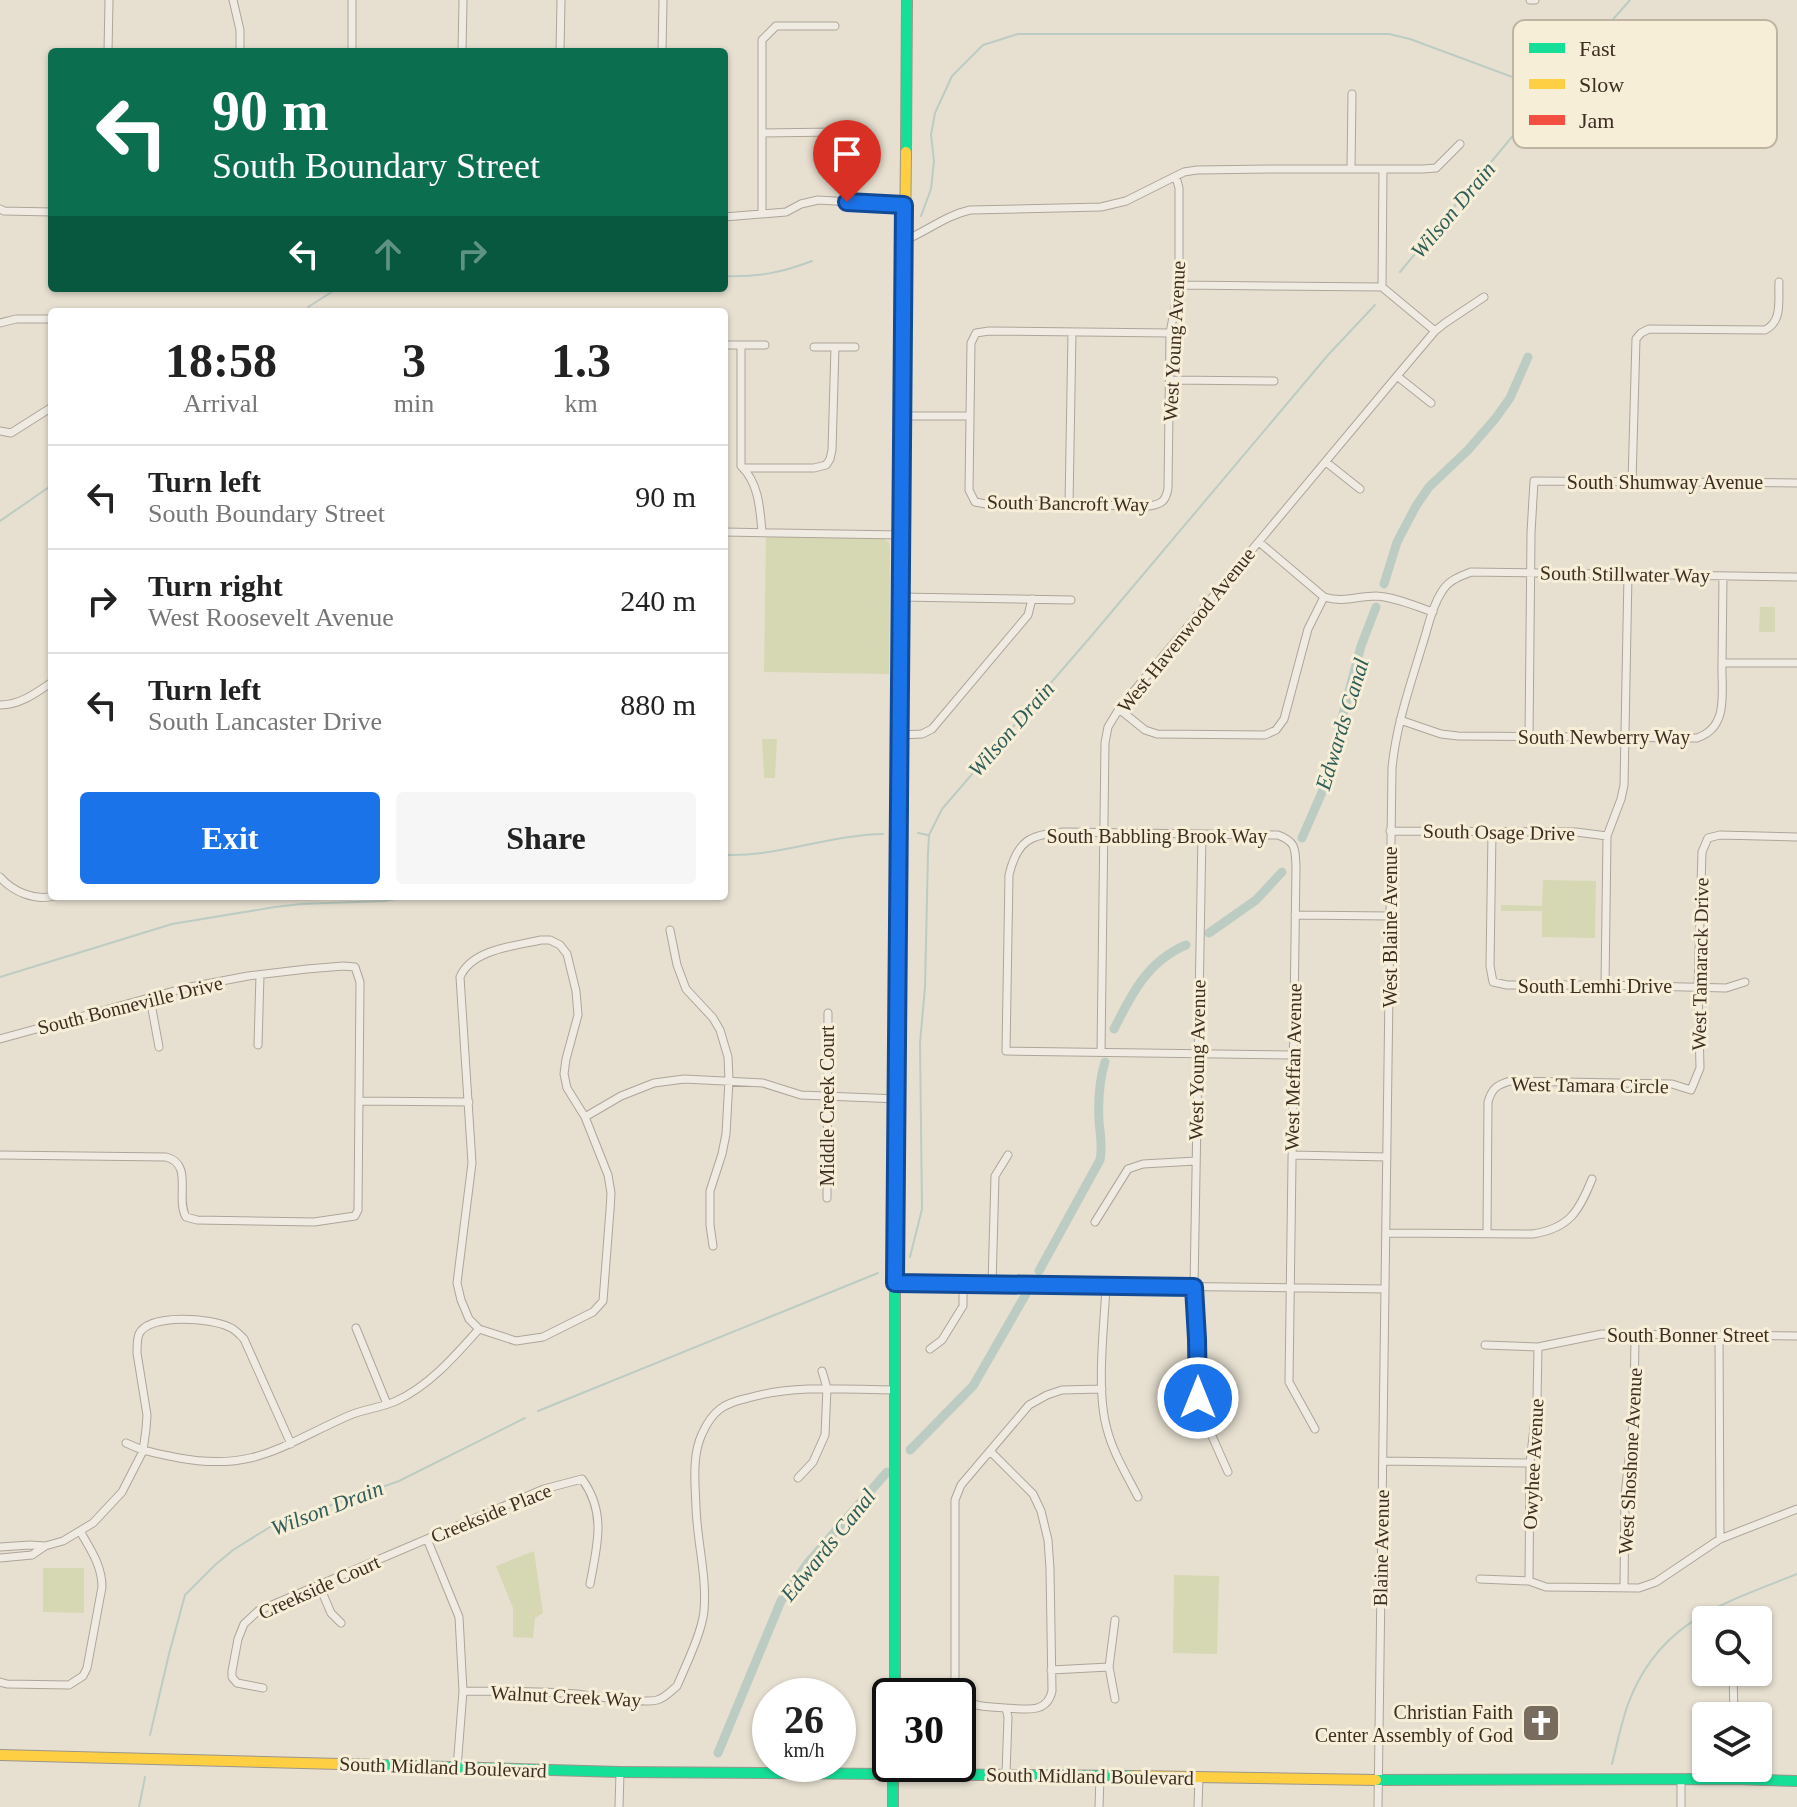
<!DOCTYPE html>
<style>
body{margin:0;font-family:"Times New Roman",serif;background:#f6f6f6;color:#222;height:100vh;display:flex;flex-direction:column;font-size:30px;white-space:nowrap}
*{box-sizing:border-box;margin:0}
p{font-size:26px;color:#767676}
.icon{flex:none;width:44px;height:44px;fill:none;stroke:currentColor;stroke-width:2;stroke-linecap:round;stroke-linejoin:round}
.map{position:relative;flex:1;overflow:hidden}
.panel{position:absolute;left:48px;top:308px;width:680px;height:592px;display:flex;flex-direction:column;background:#fff;border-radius:8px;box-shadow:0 2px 6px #0004}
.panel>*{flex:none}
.banner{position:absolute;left:48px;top:48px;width:680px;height:244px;border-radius:8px;box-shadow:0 2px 6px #0004;background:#0b6e4f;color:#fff;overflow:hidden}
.tools{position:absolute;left:1692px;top:1606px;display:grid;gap:16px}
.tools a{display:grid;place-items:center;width:80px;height:80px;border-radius:8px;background:#fff;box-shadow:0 2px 6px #0004;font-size:40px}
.speed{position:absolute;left:752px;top:1678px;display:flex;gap:16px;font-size:40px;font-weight:700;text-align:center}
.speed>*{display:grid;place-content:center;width:104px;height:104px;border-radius:50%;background:#fff;box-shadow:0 2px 6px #0004;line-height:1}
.speed small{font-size:20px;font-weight:400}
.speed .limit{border:4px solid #111;border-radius:12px;background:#fff;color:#111}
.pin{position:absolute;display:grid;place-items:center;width:68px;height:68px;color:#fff;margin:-82px -34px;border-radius:50% 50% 50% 0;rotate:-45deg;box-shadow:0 0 8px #0007}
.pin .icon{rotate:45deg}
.me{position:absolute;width:88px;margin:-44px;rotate:0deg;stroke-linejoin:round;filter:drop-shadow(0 0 6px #0008)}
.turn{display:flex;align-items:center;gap:28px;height:168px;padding:0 32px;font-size:36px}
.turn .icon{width:104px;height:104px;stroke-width:2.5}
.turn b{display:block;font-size:56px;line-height:68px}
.lanes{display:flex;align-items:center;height:76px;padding:0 32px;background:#0003;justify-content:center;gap:40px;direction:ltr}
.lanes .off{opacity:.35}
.eta{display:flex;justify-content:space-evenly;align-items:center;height:136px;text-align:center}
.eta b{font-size:48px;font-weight:800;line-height:56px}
.button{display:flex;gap:16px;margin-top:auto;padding:16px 32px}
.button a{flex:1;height:92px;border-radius:8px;background:#1a73e8;color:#fff;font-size:32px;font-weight:800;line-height:92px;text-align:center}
.button a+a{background:#f6f6f6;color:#222}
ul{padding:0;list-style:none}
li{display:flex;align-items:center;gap:24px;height:104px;padding:0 32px;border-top:2px solid #e0e0e0}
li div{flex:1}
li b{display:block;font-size:30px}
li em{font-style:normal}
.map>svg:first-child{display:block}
.green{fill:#d6d7b3}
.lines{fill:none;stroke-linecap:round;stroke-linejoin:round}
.stream{stroke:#bcccc2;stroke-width:2}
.canal{stroke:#bcccc2;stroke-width:9}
.street-casing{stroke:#ada599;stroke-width:9}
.fast-casing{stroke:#9c958a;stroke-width:12}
.slow-casing{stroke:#9c958a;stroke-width:12}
.jam-casing{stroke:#9c958a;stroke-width:12}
.street{stroke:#efebe3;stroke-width:7}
.fast{stroke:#16e098;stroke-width:10}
.slow{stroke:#ffcf43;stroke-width:10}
.jam{stroke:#f24e42;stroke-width:10}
.route-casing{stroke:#114b97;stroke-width:20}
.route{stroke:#1a73e8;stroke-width:14}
.labels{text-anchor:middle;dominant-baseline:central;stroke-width:6;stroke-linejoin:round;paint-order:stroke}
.street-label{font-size:20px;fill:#3d2e20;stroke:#f7eed8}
.poi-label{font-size:20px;fill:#3d2e20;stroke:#f7eed8;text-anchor:end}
.water-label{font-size:22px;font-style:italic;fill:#2f5d5a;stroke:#f7eed8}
.key{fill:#f7eed8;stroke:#bfb4a1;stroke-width:2}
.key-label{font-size:22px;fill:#3d2e20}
</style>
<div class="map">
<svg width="1797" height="1807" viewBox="0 0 1797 1807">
<rect width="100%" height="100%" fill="#e7e0d1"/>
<path class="green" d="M 766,537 L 882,538 L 889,542 L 890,547 L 889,674 L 764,672 Z
M 1760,607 L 1775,607 L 1775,632 L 1759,632 Z
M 762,739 L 777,739 L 775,778 L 764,778 Z
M 1543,880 L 1596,881 L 1595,938 L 1542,937 L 1542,911 L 1501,911 L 1501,905 L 1542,906 Z
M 534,1551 L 543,1613 L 535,1618 L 533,1638 L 513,1637 L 513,1608 L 496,1566 Z
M 43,1568 L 84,1568 L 84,1613 L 43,1612 Z
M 1174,1575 L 1219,1576 L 1217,1654 L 1173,1653 Z"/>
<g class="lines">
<path class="stream" d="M 921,216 L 931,189 L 934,161 L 931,135 L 935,113 L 952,76 L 983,45 L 1018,34 L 1389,34 L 1410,39 L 1526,82 L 1534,83
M 1400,272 L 1554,86 L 1630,0
M 724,276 C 758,277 781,273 812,261
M 308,307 L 338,288
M 0,521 L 52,485
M 918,833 L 928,835
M 724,855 C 779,857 828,835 883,834
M 0,977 L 172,924 L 275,907 L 301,904 L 384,901 L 414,896
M 910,1257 L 922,1209 L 920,1043 L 925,987 L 928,853 L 929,835 L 942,809 L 1093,634 L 1328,355 L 1375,305
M 538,1411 L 878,1273
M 150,1735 L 169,1654 L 185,1595 L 215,1565 L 233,1550 L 270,1527 L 399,1481 L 525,1418
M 1612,1764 C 1617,1744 1621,1724 1628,1704 C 1659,1621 1722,1604 1797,1574
M 139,1807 L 145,1777"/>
<path class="canal" d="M 1384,584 L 1397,542 L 1416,506 L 1429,487 L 1468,450 L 1495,419 L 1510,398 L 1528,357
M 1302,838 L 1323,790 L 1361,646 L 1376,607
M 1209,933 L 1256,900 L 1282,872
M 1114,1029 C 1132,993 1148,961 1186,945
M 1039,1271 L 1100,1160 C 1103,1146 1100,1134 1099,1121 C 1098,1101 1099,1081 1105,1062
M 910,1450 L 973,1386 L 1026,1294
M 718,1753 L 781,1601 L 807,1564 L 887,1472"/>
<g class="street-casing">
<path id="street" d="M 233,0 L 240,30 L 240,52
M 1530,0 L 1535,0
M 108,52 L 109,0
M 352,52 L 352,0
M 462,52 L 463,0
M 560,52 L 561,0
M 662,52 L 663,0
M 762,133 L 836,132
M 1351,169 L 1352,94
M 0,209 L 4,211 L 52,212
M 762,213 L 762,40 L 776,26 L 835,26
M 724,217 L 786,212 L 801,204 L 818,200 L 904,205
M 903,241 C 928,231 944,216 970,210 L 1101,207 L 1126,201 L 1184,172 L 1197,170 L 1269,169 L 1423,169 L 1436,168 L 1460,144
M 1179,285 L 1382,287 L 1435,331
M 1382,287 L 1383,170
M 0,323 L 16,319 L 52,319
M 1170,333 L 989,331 L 976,333 L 971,343 L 969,490 L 975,502 L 986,504 L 1149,506 C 1162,504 1166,501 1168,488 L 1170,333 L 1179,285 L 1179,188 L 1176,177
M 724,345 L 765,345
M 741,345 L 741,466 C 759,483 760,509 762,532
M 814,347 L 855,347
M 1397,376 L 1431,403
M 1170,380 L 1274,381
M 902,416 L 970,416
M 0,431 L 11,433 L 52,407
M 1326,462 L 1360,489
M 744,468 L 814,468 L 826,465 L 830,459 L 832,450 L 835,347
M 1632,482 L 1636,339 L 1641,333 L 1649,329 L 1765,330 C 1783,321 1778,300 1779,282
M 1069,505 L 1072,332
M 724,532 L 901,535
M 1259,542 L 1324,597 C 1344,603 1357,596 1376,596 C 1395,597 1415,606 1433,612
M 900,597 L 1071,600
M 1722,663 L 1723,576
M 0,705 C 20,705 36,693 52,682
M 1119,709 L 1145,730 L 1157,734 L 1265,735 L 1276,730 L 1284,719 L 1308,629 L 1324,597
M 1400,720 L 1441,734 L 1458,736 L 1697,738 C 1730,727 1721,691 1722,663 L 1797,663
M 899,735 L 922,734 L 932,729 L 1028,615 L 1032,599
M 1529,737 L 1531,533 L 1534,481 L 1797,483
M 1390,831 L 1576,832 L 1607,836
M 1492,832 L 1490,966 L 1493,982 L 1507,985 L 1605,985 L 1726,988 L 1745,982
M 1202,834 L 1194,1287 L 1197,1339 L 1198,1398 L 1203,1416 L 1228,1472
M 0,877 C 13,892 35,901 54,896
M 1295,915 L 1390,916
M 670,930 L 677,965 L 686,989 L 713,1018 L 720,1030 L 728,1057 L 729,1080 L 726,1134 L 722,1154 L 710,1191 L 710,1225 L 713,1246
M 541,940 L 550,940 L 560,945 L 567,954 L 576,991 L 578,1015 L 566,1059 L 564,1074 L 567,1088 L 585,1117 L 608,1175 L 611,1193 L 610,1210 L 603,1301 L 593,1312 L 543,1337 L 516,1341 L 479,1329 L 469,1319 L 461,1300 L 457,1283 L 472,1163 L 460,977 C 472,949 515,946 541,940 Z
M 1605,985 L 1607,836 L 1621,799 L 1624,785 L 1628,574
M 150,998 L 159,1047
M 0,1039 L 185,988 L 248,976 L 307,969 L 343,966 L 355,967 L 360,982 L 358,1210 L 355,1216 L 314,1222 L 197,1220 L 186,1217 C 175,1198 194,1164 166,1157 L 0,1155
M 258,1045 L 260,975
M 1101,1052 L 1105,743 L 1108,727 L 1119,709 L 1397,376 L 1435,331 L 1445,323 L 1484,297
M 1294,1055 L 1006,1051 L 1009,875 C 1017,841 1030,834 1064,832 L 1278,835 C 1297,842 1295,850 1296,867 L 1289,1382 L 1315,1429
M 359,1101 L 469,1102
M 585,1117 L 621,1096 L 654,1083 L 684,1079 L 763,1083 L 801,1095 L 898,1099
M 1292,1155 L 1387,1157
M 827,1198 L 828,1013
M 1095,1222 L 1128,1169 L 1143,1164 L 1196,1161
M 1387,1233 L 1533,1234 C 1570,1228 1579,1211 1592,1179
M 1487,1233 L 1488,1102 C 1492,1088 1497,1085 1510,1081 L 1672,1084 L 1691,1090 L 1700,1068 L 1698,987 L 1702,852 L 1708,838 L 1720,835 L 1797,837
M 895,1283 L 1385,1289
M 992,1285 L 995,1176 L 1008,1155
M 1106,1287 C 1104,1328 1096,1391 1107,1429 C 1113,1453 1127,1475 1138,1497
M 356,1328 L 387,1404
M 1719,1335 L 1720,1539
M 1485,1345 L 1538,1347 L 1602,1334 L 1797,1336
M 930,1349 L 942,1340 L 963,1306 L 963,1284
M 126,1443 C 144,1452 160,1454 179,1458 C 255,1472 284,1444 348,1416 C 363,1409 381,1408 396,1401 C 429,1386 455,1356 479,1329
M 991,1452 L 1033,1494 L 1041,1511 L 1048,1540 L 1050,1569 L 1052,1691 C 1047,1714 1026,1709 1006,1708
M 1383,1461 L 1530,1463
M 798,1478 L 813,1462 L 825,1435 L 827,1388 L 822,1371
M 427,1539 L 459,1617 L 463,1691 L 457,1768
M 0,1547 L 30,1545 L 45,1546
M 0,1558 L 32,1555 L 45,1546 L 63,1541 L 93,1523 L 122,1492 L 143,1451 L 146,1429 L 147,1415 L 137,1353 C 137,1347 137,1339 139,1334 C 149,1313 212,1318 229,1327 C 235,1329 239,1334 244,1339 L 291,1444
M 1480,1579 L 1529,1581 L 1546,1587 L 1639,1588 L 1656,1582 L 1720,1539 L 1797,1509
M 1529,1581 L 1530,1463 L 1537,1401 L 1538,1347
M 319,1585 L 331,1613 L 341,1623
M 1624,1588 L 1625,1495 L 1634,1414 L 1635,1334
M 1051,1670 L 1109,1667
M 1733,1672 L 1734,1716
M 0,1682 L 7,1684 L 69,1685 L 83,1676 L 87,1668 L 102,1587 C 102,1565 90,1549 80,1531
M 263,1688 L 237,1683 L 232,1677 L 232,1671 L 238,1639 L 244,1624 L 258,1611 L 544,1489 L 582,1479 C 607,1513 597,1546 590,1584
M 463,1691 C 501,1691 539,1691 576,1694 C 594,1696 641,1704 657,1700 C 665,1698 671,1691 677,1686 C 686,1665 702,1632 704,1611 C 707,1575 697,1542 696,1507 C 695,1483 692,1455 702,1434 C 706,1425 712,1415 720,1409 C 728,1403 739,1400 748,1398 C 796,1384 845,1390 895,1390
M 957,1696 L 955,1686 L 955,1500 L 961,1485 L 1029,1405 L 1047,1395 L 1062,1390 L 1102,1389
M 958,1697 C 973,1707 988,1707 1006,1708 L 1008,1717 L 1006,1774
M 1115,1699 L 1109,1667 L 1115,1620
M 619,1807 L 620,1772
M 1099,1807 L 1100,1777
M 1198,1807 L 1199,1777
M 1378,1807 L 1392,768 C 1396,726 1410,686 1422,646 C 1428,629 1431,608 1441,593 C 1448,580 1459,577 1471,572 L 1797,577
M 1681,1807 L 1681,1780"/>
</g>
<g class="fast-casing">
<path id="fast" d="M 906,152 L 907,0
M 895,1696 L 895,1283 L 900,795
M 893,1764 L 893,1807
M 378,1765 L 620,1772 L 1133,1776
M 1376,1780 L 1734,1779 L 1797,1781"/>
</g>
<g class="slow-casing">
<path id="slow" d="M 901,592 L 906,152
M 0,1755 L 378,1765
M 1133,1776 L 1376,1780"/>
</g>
<g class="jam-casing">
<path id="jam" d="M 900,795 L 901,592"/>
</g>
<use href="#street" class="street"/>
<use href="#fast" class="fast"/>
<use href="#slow" class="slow"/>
<use href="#jam" class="jam"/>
</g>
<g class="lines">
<g class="route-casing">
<path id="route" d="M 847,202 L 904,205 L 895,1283 L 1194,1287 L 1197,1339 L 1198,1398"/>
</g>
<use href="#route" class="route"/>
</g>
<defs>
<g id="church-square" transform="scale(2)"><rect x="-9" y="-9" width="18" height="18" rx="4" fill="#786c5e" stroke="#f7eed8"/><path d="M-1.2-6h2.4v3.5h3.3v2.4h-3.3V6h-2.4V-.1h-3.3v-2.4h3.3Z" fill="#fff"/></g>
</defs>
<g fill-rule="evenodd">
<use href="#church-square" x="1541" y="1723"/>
</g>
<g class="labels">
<g class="street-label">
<text transform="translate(1174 341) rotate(-87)">West Young Avenue</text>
<text x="1665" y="482">South Shumway Avenue</text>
<text transform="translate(1068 503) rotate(1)">South Bancroft Way</text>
<text transform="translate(1625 574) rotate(1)">South Stillwater Way</text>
<text transform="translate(1186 630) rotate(-51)">West Havenwood Avenue</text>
<text x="1604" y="737">South Newberry Way</text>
<text transform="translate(1499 832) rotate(1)">South Osage Drive</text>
<text x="1157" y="836">South Babbling Brook Way</text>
<text transform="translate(1390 927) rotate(-90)">West Blaine Avenue</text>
<text transform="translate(1700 964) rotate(-89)">West Tamarack Drive</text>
<text x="1595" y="986">South Lemhi Drive</text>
<text transform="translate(130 1005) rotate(-14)">South Bonneville Drive</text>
<text transform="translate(1197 1060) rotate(-89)">West Young Avenue</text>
<text transform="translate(1293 1067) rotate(-89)">West Meffan Avenue</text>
<text transform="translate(1590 1085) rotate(1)">West Tamara Circle</text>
<text transform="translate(827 1106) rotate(-90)">Middle Creek Court</text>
<text x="1688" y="1335">South Bonner Street</text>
<text transform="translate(1630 1461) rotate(-87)">West Shoshone Avenue</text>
<text transform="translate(1533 1464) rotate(-87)">Owyhee Avenue</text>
<text transform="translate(491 1513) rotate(-22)">Creekside Place</text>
<text transform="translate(1381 1548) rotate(-89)">Blaine Avenue</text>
<text transform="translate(319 1587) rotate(-24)">Creekside Court</text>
<text transform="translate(566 1696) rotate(3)">Walnut Creek Way</text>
<text transform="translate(443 1767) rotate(2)">South Midland Boulevard</text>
<text transform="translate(1090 1776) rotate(1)">South Midland Boulevard</text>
</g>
<g class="poi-label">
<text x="1513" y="1712">Christian Faith<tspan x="1513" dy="23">Center Assembly of God</tspan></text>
</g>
<g class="water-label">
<text transform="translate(1453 210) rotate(-50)">Wilson Drain</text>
<text transform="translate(1342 724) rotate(-73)">Edwards Canal</text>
<text transform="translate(1011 729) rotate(-49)">Wilson Drain</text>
<text transform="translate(327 1508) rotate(-21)">Wilson Drain</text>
<text transform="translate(828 1545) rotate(-51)">Edwards Canal</text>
</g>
</g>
<rect x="1513" y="20" width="264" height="128" rx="12" class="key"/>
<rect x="1529" y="43" width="36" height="10" fill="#16e098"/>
<rect x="1529" y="79" width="36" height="10" fill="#ffcf43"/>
<rect x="1529" y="115" width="36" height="10" fill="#f24e42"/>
<g class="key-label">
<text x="1579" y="56">Fast</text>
<text x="1579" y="92">Slow</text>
<text x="1579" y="128">Jam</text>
</g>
</svg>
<div class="tools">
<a><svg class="icon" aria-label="search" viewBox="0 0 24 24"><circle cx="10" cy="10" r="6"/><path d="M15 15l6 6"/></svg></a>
<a><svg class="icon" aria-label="layers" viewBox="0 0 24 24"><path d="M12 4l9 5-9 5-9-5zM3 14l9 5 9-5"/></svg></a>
</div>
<div class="speed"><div>26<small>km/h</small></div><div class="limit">30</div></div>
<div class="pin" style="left:847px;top:202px;background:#d93025"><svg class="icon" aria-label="arrive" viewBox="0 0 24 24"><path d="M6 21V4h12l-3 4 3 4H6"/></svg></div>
<svg class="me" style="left:1198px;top:1398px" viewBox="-20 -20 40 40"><circle r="17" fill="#1a73e8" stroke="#fff" stroke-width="3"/><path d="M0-11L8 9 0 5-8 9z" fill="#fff"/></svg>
<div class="banner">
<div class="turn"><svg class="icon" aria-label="left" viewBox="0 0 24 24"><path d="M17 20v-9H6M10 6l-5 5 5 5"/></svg><div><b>90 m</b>South Boundary Street</div></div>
<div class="lanes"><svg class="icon" aria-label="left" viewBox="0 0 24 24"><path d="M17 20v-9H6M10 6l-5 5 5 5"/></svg><svg class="icon off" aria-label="ahead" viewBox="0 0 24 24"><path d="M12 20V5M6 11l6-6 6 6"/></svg><svg class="icon off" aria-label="right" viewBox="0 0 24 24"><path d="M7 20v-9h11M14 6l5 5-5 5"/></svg></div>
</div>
<section class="panel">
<div class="eta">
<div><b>18:58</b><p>Arrival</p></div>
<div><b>3</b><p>min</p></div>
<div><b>1.3</b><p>km</p></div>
</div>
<ul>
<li><svg class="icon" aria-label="left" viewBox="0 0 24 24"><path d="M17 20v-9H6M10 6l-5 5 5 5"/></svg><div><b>Turn left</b><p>South Boundary Street</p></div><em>90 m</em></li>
<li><svg class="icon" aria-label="right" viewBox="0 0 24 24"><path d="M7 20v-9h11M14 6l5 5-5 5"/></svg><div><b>Turn right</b><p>West Roosevelt Avenue</p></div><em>240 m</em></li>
<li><svg class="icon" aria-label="left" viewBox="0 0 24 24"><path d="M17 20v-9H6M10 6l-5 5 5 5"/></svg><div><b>Turn left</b><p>South Lancaster Drive</p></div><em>880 m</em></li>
</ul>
<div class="button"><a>Exit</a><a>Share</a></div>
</section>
</div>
